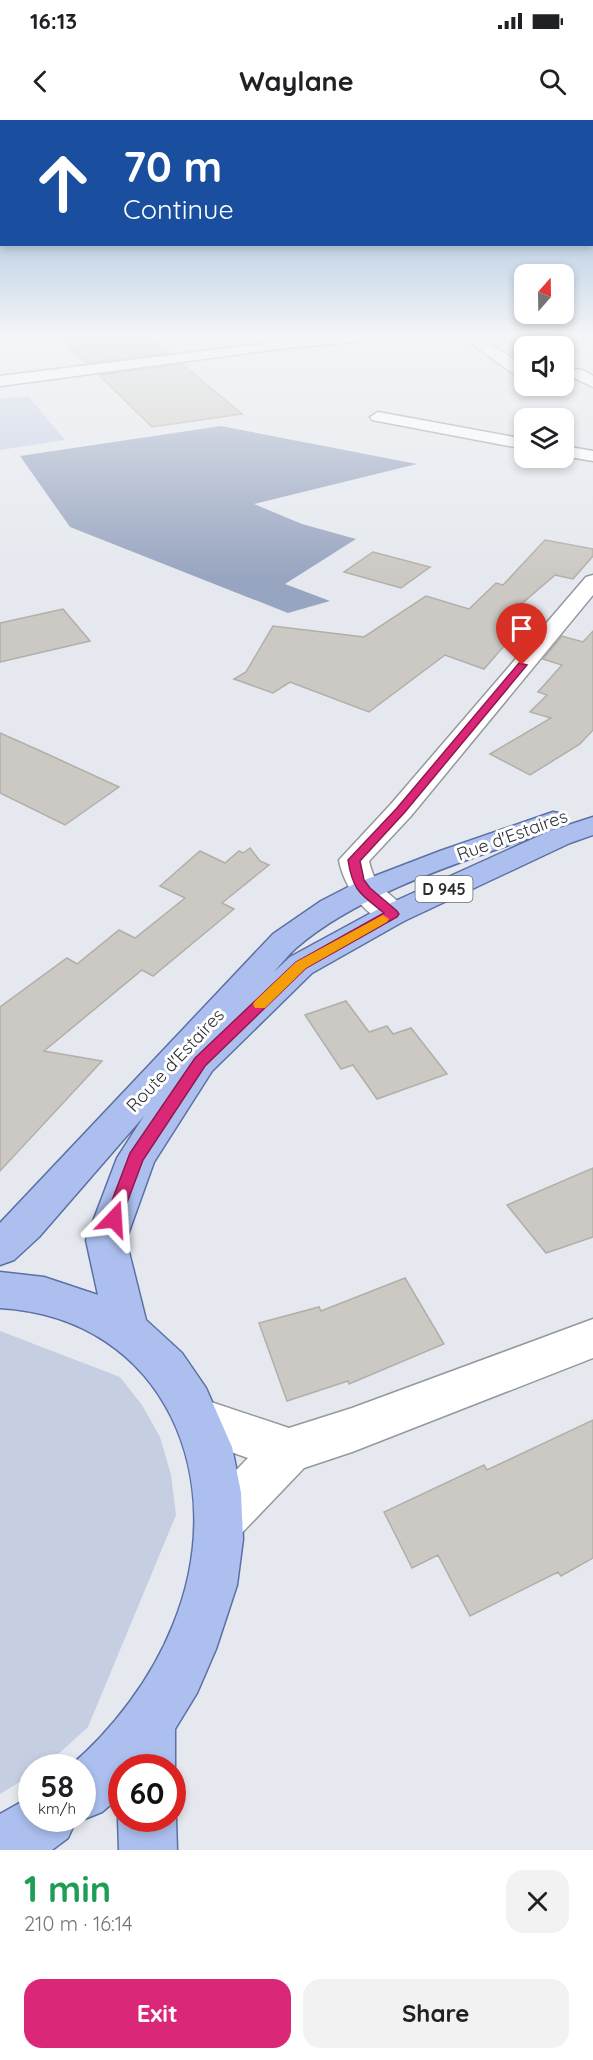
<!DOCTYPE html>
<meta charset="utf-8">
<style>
body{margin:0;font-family:Quicksand,sans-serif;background:#f2f2f2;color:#202124;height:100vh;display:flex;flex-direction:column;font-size:22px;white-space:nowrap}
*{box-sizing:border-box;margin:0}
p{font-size:20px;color:#757577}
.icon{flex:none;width:33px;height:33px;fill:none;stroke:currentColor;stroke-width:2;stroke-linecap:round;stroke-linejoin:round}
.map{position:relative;height:1730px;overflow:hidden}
.panel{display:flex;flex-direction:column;background:#fff;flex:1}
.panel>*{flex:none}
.top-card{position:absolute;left:0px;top:0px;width:594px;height:126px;box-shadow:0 3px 9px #0003;background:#1a4fa0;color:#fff;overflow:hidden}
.needle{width:39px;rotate:20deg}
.tools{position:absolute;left:514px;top:144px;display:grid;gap:12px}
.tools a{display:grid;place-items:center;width:60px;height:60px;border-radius:12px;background:#fff;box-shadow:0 3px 9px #0003;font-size:30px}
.speed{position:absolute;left:18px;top:1634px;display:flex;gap:12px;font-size:30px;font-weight:700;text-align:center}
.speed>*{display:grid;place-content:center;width:78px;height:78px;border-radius:50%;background:#fff;box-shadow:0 3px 9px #0003;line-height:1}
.speed small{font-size:15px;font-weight:400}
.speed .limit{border:9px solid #d22;background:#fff;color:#111}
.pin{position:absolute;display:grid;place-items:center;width:51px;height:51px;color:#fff;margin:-62px -26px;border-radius:50% 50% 50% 0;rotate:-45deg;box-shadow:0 0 6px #0007}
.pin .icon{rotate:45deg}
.me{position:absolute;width:66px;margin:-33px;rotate:20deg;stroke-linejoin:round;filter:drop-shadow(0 0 4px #0008)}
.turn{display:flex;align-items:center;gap:21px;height:126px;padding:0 24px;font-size:27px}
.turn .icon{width:78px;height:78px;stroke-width:2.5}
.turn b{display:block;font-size:42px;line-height:51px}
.round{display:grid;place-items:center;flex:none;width:63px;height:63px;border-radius:18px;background:#f2f2f2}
.head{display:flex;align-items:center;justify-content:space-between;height:102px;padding:0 24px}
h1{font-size:36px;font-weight:700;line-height:45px;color:#1e9e55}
.action{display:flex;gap:12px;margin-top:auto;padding:12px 24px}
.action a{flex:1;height:69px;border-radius:18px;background:#db2777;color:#fff;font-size:24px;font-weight:700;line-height:69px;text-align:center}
.action a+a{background:#f2f2f2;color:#202124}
.status{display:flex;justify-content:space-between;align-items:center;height:42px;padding:0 30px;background:#fff;direction:ltr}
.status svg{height:16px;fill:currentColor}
header{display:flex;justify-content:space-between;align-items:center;height:78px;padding:0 24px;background:#fff;font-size:27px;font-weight:700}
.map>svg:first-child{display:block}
.green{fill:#c6cee2}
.forest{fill:#98a5c0}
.building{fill:#ccc8c3;stroke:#b2afa9;stroke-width:1.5}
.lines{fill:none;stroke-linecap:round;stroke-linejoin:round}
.minor-casing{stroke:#95989d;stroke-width:3}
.major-casing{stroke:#5b70a4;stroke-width:3}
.minor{fill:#fff;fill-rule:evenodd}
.major{fill:#acbfee;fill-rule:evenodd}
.route{fill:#db2777;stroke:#8e194d;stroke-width:1.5}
.slow{fill:#f59e0b}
.labels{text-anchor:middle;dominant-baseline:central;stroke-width:6;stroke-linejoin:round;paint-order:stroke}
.shield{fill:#fff;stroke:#6b6d6e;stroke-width:1.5}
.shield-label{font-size:16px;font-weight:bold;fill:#2c2e30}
.street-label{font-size:18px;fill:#2c2e30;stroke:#fff}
</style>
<div class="status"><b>16:13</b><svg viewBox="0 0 49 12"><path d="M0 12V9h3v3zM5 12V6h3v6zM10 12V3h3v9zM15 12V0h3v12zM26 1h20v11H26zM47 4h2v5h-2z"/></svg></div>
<header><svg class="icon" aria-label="back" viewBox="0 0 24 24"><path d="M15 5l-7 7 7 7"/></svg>Waylane<svg class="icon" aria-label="search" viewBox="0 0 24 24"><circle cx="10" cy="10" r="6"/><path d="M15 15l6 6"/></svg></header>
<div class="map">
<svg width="593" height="1730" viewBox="0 0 593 1730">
<rect width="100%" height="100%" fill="#e5e8ee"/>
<path class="green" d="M 28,276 L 65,320 L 0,330 L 0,279 Z
M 0,1211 L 120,1257 L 142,1285 L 160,1317 L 171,1355 L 176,1395 L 88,1607 L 44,1647 L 32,1647 L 31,1655 L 0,1674 Z"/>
<path class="forest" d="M 221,306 L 417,344 L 254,384 L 302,404 L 356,419 L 285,464 L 330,481 L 288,493 L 70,407 L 20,336 Z"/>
<path class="building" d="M 59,216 L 149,216 L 169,233 L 86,243 Z
M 182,244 L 242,294 L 152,307 L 99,255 Z
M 545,420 L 593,429 L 593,436 L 573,459 L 555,455 L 505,498 L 539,508 L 520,531 L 504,526 L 484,549 L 445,535 L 369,592 L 290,562 L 273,573 L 234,559 L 246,552 L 273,506 L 364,517 L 426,476 L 469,489 L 496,463 L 503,465 Z
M 373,432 L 430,447 L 401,468 L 344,452 Z
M 63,489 L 90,521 L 0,542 L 0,503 Z
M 593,511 L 593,610 L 580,624 L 530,655 L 490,634 L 551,598 L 530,592 L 547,575 L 538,572 L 562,545 L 543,539 L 562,516 L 583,522 Z
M 0,613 L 45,633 L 119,667 L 65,705 L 0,673 Z
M 250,728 L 260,741 L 269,745 L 222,783 L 234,789 L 153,856 L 142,850 L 44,931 L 102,941 L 0,1051 L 0,887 L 67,838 L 77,844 L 119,810 L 135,818 L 185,778 L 160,766 L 200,731 L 225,743 L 239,731 L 243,733 Z
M 346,881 L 369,912 L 387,906 L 393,914 L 411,908 L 447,954 L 377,979 L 353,945 L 341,949 L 305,895 Z
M 593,1048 L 593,1117 L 546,1133 L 507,1085 Z
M 405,1158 L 444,1224 L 349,1264 L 348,1261 L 287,1281 L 259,1203 L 319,1187 L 321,1191 Z
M 593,1300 L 593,1438 L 561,1456 L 558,1452 L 470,1496 L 438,1435 L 412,1448 L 384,1392 L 484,1345 L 487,1350 Z"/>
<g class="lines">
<g class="minor-casing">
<path id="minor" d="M 325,216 L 380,216 L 373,220 L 287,228 L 0,266 L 0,256 Z
M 461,216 L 478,216 L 525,246 L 525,256 L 514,254 Z
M 564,248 L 582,250 L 593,256 L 593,267 L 574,258 L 564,258 Z
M 378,292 L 525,319 L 525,329 L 372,300 L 370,297 Z
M 564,326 L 593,331 L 593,341 L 564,336 Z
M 593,455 L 593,475 L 411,696 L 369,741 C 376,774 394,771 408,794 L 404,801 C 371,810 344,768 339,740 L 391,684 L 586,457 Z
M 593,1199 L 593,1238 L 352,1332 L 304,1348 L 237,1418 L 220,1425 L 203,1418 L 196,1401 L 203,1384 L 248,1338 L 183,1315 L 176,1300 L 183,1285 L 199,1278 L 289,1308 L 352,1288 Z"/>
</g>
<g class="major-casing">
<path id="major" d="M 553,692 L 563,694 L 567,700 L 563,706 C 478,737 364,769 296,828 C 288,835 281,844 274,852 L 290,837 L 382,787 L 550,711 L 593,697 L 593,715 L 570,723 L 404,801 L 312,853 L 212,951 L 154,1042 L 126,1120 L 146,1200 L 182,1233 L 206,1268 L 232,1327 L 241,1373 L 243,1419 L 237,1465 L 216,1529 L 197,1573 L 175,1609 L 175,1647 L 172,1653 L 172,1647 L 122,1647 L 122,1675 L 102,1692 L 82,1700 L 77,1698 L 68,1718 L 52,1730 L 0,1730 L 0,1694 L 32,1676 L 32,1698 L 82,1698 L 82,1647 L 69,1647 C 113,1610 152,1558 173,1505 C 232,1362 167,1198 0,1188 L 0,1152 L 44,1157 L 98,1175 L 86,1120 L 117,1038 L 144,996 L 39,1117 L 14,1140 L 0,1145 L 0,1103 L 273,814 L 321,781 L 354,764 L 440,731 Z
M 122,1690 L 122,1698 L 172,1698 L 172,1690 L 176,1698 L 177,1730 L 119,1730 L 118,1698 Z"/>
</g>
<use href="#minor" class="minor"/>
<use href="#major" class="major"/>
</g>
<linearGradient id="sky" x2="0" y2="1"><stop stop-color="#81a6d0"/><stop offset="0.47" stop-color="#f3f5f7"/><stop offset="1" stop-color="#f3f5f7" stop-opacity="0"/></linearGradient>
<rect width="593" height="458" fill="url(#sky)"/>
<path class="route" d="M 519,543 L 527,545 L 405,692 L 360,741 L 364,760 L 370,768 L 397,791 L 399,794 L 397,797 L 306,848 L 205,946 L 143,1040 L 119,1104 L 114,1106 L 108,1104 L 105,1099 L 130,1033 L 195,938 L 296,842 L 384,793 C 361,774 353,772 348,740 L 397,688 Z"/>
<path class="slow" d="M 383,795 L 389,799 L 387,802 L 306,848 L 265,888 L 255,888 L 253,884 L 255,881 L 296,842 Z"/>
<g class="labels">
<rect class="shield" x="415.5" y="756" width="57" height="26" rx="4.5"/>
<g class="shield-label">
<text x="444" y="769">D 945</text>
</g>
<g class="street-label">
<text transform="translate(512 715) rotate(-20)">Rue d'Estaires</text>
<text transform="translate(175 940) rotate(-47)">Route d'Estaires</text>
</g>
</g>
</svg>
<div class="tools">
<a><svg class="needle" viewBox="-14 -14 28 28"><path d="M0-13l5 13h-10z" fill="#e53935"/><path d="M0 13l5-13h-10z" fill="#757577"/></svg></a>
<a><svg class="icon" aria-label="sound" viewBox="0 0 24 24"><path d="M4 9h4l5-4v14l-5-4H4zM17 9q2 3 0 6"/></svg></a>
<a><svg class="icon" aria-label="layers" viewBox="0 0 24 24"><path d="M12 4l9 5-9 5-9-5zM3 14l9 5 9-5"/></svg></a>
</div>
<div class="speed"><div>58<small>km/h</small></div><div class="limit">60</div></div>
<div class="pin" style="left:522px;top:545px;background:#d93025"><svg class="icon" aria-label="arrive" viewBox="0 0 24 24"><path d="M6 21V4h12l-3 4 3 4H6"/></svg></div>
<svg class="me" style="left:114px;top:1099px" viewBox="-20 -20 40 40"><path d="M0-17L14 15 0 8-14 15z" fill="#db2777" stroke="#fff" stroke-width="4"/></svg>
<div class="top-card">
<div class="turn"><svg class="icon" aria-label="ahead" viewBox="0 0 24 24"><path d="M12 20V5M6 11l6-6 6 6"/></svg><div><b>70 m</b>Continue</div></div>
</div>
</div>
<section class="panel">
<div class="head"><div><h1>1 min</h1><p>210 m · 16:14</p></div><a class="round"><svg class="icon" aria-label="close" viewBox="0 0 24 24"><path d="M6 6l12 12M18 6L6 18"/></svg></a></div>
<div class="action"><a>Exit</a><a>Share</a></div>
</section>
